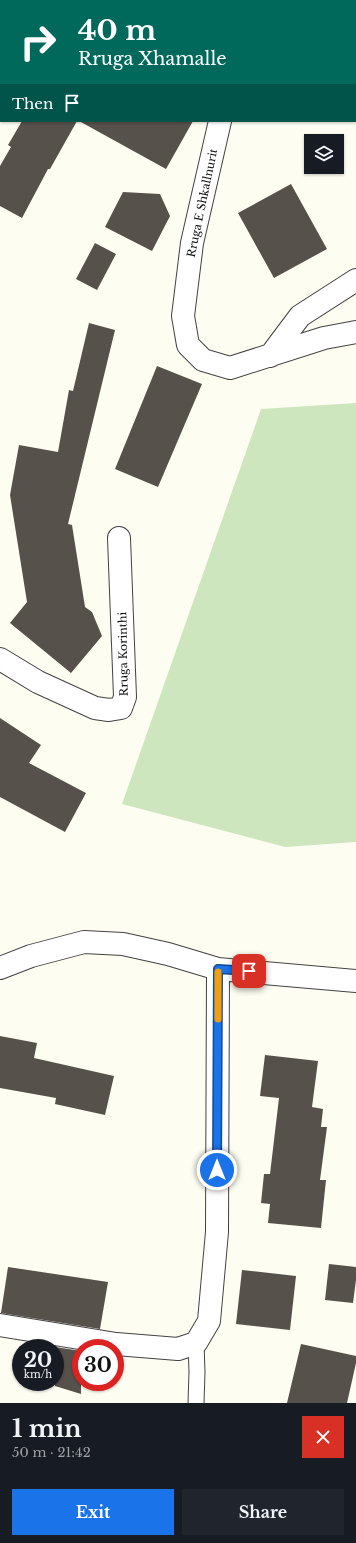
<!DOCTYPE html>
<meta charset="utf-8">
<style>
body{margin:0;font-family:"Libre Baskerville",serif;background:#20242c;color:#f1f3f6;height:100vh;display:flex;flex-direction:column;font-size:15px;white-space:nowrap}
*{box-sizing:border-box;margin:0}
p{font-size:13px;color:#9ea1a6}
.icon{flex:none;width:22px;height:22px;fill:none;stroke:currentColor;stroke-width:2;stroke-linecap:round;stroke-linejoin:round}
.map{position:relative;height:1403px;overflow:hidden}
.sheet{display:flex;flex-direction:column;background:#171b24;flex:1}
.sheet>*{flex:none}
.hud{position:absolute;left:0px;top:0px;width:356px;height:122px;box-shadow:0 1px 3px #0004;background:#00695c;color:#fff;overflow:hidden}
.fabs{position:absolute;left:304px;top:134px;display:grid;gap:8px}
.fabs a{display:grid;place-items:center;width:40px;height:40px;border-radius:0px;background:#171b24;box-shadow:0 1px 3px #0004;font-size:20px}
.speed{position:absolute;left:12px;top:1339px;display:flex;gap:8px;font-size:20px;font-weight:700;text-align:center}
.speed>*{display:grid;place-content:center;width:52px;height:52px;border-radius:50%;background:#171b24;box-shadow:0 1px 3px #0004;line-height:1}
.speed small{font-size:10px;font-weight:400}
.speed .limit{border:6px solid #d22;background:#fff;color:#111}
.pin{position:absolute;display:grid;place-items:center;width:34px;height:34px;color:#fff;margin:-17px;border-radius:8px;box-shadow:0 2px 6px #0006}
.me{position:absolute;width:44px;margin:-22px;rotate:0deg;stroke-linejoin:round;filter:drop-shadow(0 0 3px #0008)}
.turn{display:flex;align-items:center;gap:14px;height:84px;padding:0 12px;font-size:18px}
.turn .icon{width:52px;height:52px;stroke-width:2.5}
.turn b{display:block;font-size:28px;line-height:34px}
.then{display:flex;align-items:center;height:38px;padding:0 12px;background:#0003;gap:8px;font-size:15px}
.round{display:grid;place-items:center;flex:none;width:42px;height:42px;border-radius:0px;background:#20242c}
.headline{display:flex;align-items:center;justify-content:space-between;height:68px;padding:0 12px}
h1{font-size:24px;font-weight:700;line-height:30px}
.action{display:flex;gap:8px;margin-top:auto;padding:8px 12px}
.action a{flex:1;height:46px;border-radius:0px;background:#1a73e8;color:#fff;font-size:16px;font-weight:700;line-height:46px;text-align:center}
.action a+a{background:#20242c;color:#f1f3f6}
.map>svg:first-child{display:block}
.green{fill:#cee6bd}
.building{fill:#57514c}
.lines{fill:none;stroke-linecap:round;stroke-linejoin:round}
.lane-casing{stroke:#424242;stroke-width:17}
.street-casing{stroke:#424242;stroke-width:24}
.lane{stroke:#fff;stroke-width:15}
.street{stroke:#fff;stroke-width:22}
.route-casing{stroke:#114b97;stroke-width:10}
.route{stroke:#1a73e8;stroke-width:7}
.slow{stroke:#f59e0b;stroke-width:7}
.labels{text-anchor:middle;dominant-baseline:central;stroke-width:4;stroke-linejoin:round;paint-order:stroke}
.street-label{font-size:11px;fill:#0f0f0f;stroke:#fff}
</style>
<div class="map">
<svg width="356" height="1403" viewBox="0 0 356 1403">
<rect width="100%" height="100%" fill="#fefdf1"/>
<path class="green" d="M 356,403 L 356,842 L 285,847 L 122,804 L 261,409 Z"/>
<path class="building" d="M 22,121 L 77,121 L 50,169 L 48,169 L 22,218 L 0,206 L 0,166 L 11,147 L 8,145 Z
M 79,121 L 193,121 L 166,169 Z
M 291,184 L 327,249 L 274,278 L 238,213 Z
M 123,192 L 160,194 L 170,216 L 152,251 L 105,227 Z
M 95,243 L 116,254 L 97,290 L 76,279 Z
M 89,323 L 115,330 L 68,524 L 72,525 L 85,607 L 92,612 L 102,636 L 71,673 L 10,623 L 27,602 L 10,495 L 19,445 L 58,452 L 69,390 L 73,391 Z
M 157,366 L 202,384 L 158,487 L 115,469 Z
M 0,718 L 41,745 L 29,763 L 86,793 L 65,832 L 0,797 Z
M 0,1036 L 37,1043 L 34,1058 L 114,1076 L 105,1115 L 55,1104 L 56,1098 L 0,1088 Z
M 265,1055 L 318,1061 L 312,1107 L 323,1109 L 321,1127 L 327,1127 L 320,1180 L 326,1180 L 321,1228 L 268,1223 L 270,1204 L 261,1203 L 264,1174 L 270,1174 L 279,1098 L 260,1096 Z
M 329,1264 L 356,1267 L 356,1280 L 353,1303 L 325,1300 Z
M 8,1267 L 108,1282 L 100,1329 L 1,1313 Z
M 242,1270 L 296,1276 L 290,1330 L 236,1324 Z
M 301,1344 L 356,1356 L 356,1363 L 347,1403 L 287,1403 Z
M 55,1347 L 81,1351 L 81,1394 L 55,1386 Z"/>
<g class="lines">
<g class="lane-casing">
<path id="lane" d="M 196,1403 L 197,1372 L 196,1343"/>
</g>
<g class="street-casing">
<path id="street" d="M 36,1 L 37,0
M 251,1 L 251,0
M 0,73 L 1,71
M 220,121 L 192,243 L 183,316 L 188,345 L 203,360 L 230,368 L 324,338 L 356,332
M 270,356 L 300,316 L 356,280
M 0,659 L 38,682 L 95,708 L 109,710 L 121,708 L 125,697 L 119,538
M 0,968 L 31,956 L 84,942 L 123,944 L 168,954 L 218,969 L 356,981
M 0,1325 L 116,1344 L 178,1349 L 196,1343 L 209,1321 L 217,1232 L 218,969"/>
</g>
<use href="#lane" class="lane"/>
<use href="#street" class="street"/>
</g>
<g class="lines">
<g class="route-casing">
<path id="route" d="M 217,1170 L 218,969 L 249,971"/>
</g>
<use href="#route" class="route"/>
<path class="slow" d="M 218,1019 L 218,972"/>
</g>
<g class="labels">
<g class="street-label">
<text transform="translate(202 203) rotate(-78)">Rruga E Shkallnurit</text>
<text transform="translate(123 654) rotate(-91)">Rruga Korinthi</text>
</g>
</g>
</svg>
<div class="fabs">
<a><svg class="icon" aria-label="layers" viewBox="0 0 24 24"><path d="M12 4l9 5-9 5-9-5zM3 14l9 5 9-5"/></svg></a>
</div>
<div class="speed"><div>20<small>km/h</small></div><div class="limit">30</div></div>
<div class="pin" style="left:249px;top:971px;background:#d93025"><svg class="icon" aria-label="arrive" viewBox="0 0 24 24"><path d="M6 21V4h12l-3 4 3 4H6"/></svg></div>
<svg class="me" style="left:217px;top:1170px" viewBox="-20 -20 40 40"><circle r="17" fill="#1a73e8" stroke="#fff" stroke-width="3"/><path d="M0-11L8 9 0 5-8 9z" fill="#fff"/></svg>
<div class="hud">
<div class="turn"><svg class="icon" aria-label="right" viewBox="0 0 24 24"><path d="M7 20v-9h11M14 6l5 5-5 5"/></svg><div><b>40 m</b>Rruga Xhamalle</div></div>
<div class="then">Then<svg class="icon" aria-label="arrive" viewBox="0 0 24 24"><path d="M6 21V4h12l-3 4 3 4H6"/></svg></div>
</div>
</div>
<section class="sheet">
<div class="headline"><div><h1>1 min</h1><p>50 m · 21:42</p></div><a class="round" style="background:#d93025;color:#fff"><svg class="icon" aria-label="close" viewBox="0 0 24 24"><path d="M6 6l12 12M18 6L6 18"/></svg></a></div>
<div class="action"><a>Exit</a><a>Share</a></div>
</section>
